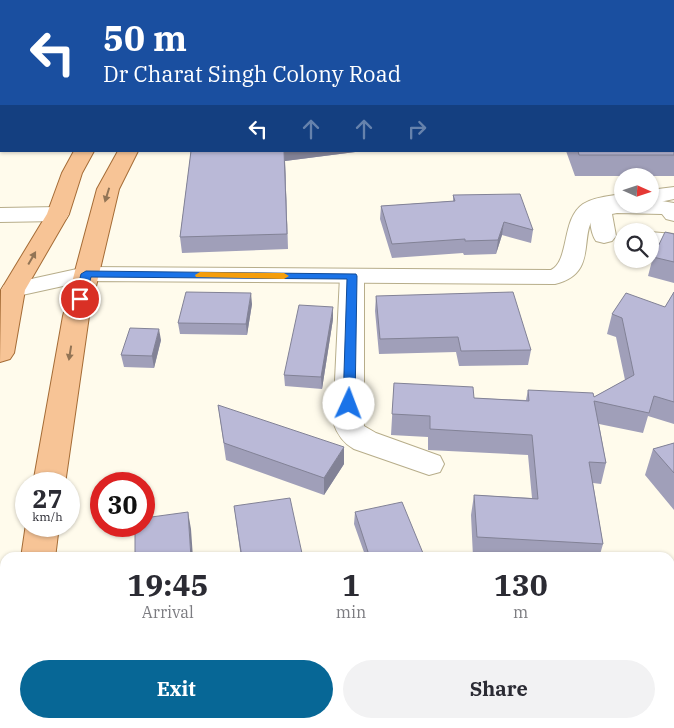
<!DOCTYPE html>
<style>
body{margin:0;font-family:"IBM Plex Serif",serif;background:#f2f2f3;color:#2b2b33;height:100vh;display:flex;flex-direction:column;font-size:19px;white-space:nowrap}
*{box-sizing:border-box;margin:0}
p{font-size:16px;color:#7c7c81}
.icon{flex:none;width:28px;height:28px;fill:none;stroke:currentColor;stroke-width:2;stroke-linecap:round;stroke-linejoin:round}
.map{position:relative;flex:1;overflow:hidden}
.sheet{position:absolute;left:0px;top:552px;width:675px;height:176px;display:flex;flex-direction:column;background:#fff;border-radius:15px 15px 0 0;box-shadow:0 1px 4px #0004}
.sheet>*{flex:none}
.hud{position:absolute;left:0px;top:0px;width:675px;height:152px;box-shadow:0 1px 4px #0004;background:#1a4fa0;color:#fff;overflow:hidden}
.needle{width:32px;rotate:93deg}
.controls{position:absolute;left:614px;top:168px;display:grid;gap:10px}
.controls a{display:grid;place-items:center;width:45px;height:45px;border-radius:50%;background:#fff;box-shadow:0 1px 4px #0004;font-size:25px}
.speed{position:absolute;left:15px;top:472px;display:flex;gap:10px;font-size:25px;font-weight:700;text-align:center}
.speed>*{display:grid;place-content:center;width:65px;height:65px;border-radius:50%;background:#fff;box-shadow:0 1px 4px #0004;line-height:1}
.speed small{font-size:12px;font-weight:400}
.speed .limit{border:8px solid #d22;background:#fff;color:#111}
.pin{position:absolute;display:grid;place-items:center;width:42px;height:42px;color:#fff;margin:-21px;border:2px solid #fff;border-radius:50%;box-shadow:0 1px 5px #0007}
.me{position:absolute;width:55px;margin:-28px;rotate:2deg;stroke-linejoin:round;filter:drop-shadow(0 0 4px #0008)}
.turn{display:flex;align-items:center;gap:18px;height:105px;padding:0 20px;font-size:22px}
.turn .icon{width:65px;height:65px;stroke-width:2.5}
.turn b{display:block;font-size:35px;line-height:42px}
.lanes{display:flex;align-items:center;height:48px;padding:0 20px;background:#0003;justify-content:center;gap:25px;direction:ltr}
.lanes .off{opacity:.35}
.eta{display:flex;justify-content:space-evenly;align-items:center;height:85px;text-align:center}
.eta b{font-size:30px;font-weight:700;line-height:35px}
.button{display:flex;gap:10px;margin-top:auto;padding:10px 20px}
.button a{flex:1;height:58px;border-radius:30px;background:#076796;color:#fff;font-size:20px;font-weight:700;line-height:58px;text-align:center}
.button a+a{background:#f2f2f3;color:#2b2b33}
.map>svg:first-child{display:block}
.lines{fill:none;stroke-linecap:round;stroke-linejoin:round}
.lane-casing{stroke:#b7ad8a;stroke-width:3}
.street-casing{stroke:#b7ad8a;stroke-width:2}
.secondary-casing{stroke:#b7ad8a;stroke-width:2}
.primary-casing{stroke:#a56c36;stroke-width:2}
.lane{fill:#fff;fill-rule:evenodd}
.street{fill:#fff;fill-rule:evenodd}
.secondary{fill:#fff;fill-rule:evenodd}
.primary{fill:#f7c496;fill-rule:evenodd}
.wall{fill:#a09fb9}
.shaded-wall{fill:#828296}
.building{fill:#bab9d7;stroke:#828296}
.oneway{fill:#927455}
.route{fill:#1a73e8;stroke:#114b97}
.slow{fill:#f59e0b}
</style>
<div class="map">
<svg width="674" height="728" viewBox="0 0 674 728">
<rect width="100%" height="100%" fill="#fffbec"/>
<g class="lines">
<g class="lane-casing">
<path id="lane" d="M 1,38 L 1,44 L 0,45 L 0,39 Z
M 0,85 L 1,85 L 1,91 L 0,91 Z"/>
</g>
<g class="street-casing">
<path id="street" d="M 616,199 L 622,199 L 622,204 L 650,204 L 650,199 L 674,203 L 674,221 L 666,219 L 662,214 L 617,213 L 612,214 L 616,236 L 612,241 L 604,243 L 596,241 C 590,232 588,215 594,205 Z
M 58,207 L 66,209 L 69,214 L 66,219 L 58,221 L 0,222 L 0,208 Z
M 650,232 L 674,234 L 674,248 L 650,246 Z
M 352,269 L 361,271 L 364,276 L 364,426 L 376,433 L 440,456 L 444,464 L 440,472 L 429,475 L 354,449 C 343,443 337,434 333,422 L 340,276 L 343,271 Z"/>
</g>
<g class="secondary-casing">
<path id="secondary" d="M 674,187 L 674,199 L 650,204 L 650,190 Z
M 622,194 L 622,204 L 631,204 L 630,206 C 620,208 608,207 599,213 C 575,229 602,273 555,284 L 86,281 L 13,297 L 4,295 L 1,290 L 4,285 L 86,267 L 551,270 C 570,260 561,219 583,204 C 594,197 610,196 622,194 Z"/>
</g>
<g class="primary-casing">
<path id="primary" d="M 74,151 L 94,151 L 82,173 L 69,214 L 25,290 L 14,353 L 10,359 L 0,362 L 1,290 L 47,214 L 62,173 Z
M 118,151 L 138,151 L 119,189 L 89,316 L 65,484 L 33,484 L 63,316 L 97,189 Z
M 26,524 L 26,526 L 59,526 L 55,558 L 21,558 Z
M 5,707 L 5,724 L 31,724 L 31,728 L 0,728 L 0,709 Z"/>
</g>
<use href="#lane" class="lane"/>
<use href="#street" class="street"/>
<use href="#secondary" class="secondary"/>
<use href="#primary" class="primary"/>
</g>
<path class="wall" d="M 674,0 L 674,176 L 575,176 L 566,151 L 674,151 Z
M 191,151 L 363,151 L 285,161 L 288,249 L 182,253 L 180,237 Z
M 453,195 L 533,230 L 531,243 L 502,235 L 496,254 L 464,255 L 463,253 L 392,258 L 380,219 L 381,206 L 453,201 Z
M 674,234 L 674,283 L 648,276 L 653,257 Z
M 674,292 L 674,424 L 648,416 L 643,433 L 599,424 L 606,463 L 601,484 L 593,483 L 603,544 L 599,558 L 473,557 L 471,515 L 474,495 L 532,498 L 528,455 L 428,450 L 428,437 L 391,435 L 394,383 L 474,398 L 526,400 L 528,390 L 594,397 L 625,380 L 616,337 L 607,334 L 612,314 L 665,307 Z
M 376,296 L 531,350 L 528,365 L 459,366 L 456,352 L 379,354 L 375,311 Z
M 252,304 L 247,335 L 180,334 L 178,323 Z
M 333,319 L 322,389 L 285,386 L 284,375 Z
M 161,340 L 154,368 L 124,367 L 121,355 Z
M 218,405 L 344,464 L 324,495 L 226,460 Z
M 674,443 L 674,510 L 645,475 L 653,449 Z
M 234,506 L 303,558 L 241,558 Z
M 355,512 L 425,558 L 366,558 L 354,524 Z"/>
<path class="shaded-wall" d="M 284,151 L 363,151 L 285,161 L 288,249 Z
M 504,222 L 502,235 L 496,254 L 498,240 Z
M 251,293 L 252,304 L 247,335 L 246,324 Z
M 333,307 L 333,319 L 322,389 L 321,377 Z
M 159,329 L 161,340 L 154,368 L 152,356 Z
M 344,447 L 344,464 L 324,495 L 324,478 Z
M 188,512 L 191,529 L 193,558 L 191,558 Z"/>
<path class="building" d="M 372,0 L 674,0 L 674,155 L 579,155 L 578,151 L 674,151 L 674,1 L 371,1 Z
M 191,151 L 284,151 L 287,234 L 180,237 Z
M 520,194 L 533,230 L 504,222 L 498,240 L 465,241 L 465,239 L 392,244 L 381,206 L 455,201 L 453,195 Z
M 665,232 L 674,234 L 674,262 L 653,257 Z
M 186,292 L 251,293 L 246,324 L 178,323 Z
M 513,292 L 531,350 L 461,351 L 458,337 L 380,339 L 376,296 Z
M 674,292 L 674,402 L 654,396 L 649,413 L 594,401 L 606,463 L 589,462 L 603,544 L 477,537 L 474,495 L 538,499 L 532,435 L 430,429 L 430,416 L 392,414 L 394,383 L 473,387 L 474,398 L 529,401 L 528,390 L 593,393 L 594,397 L 634,375 L 622,318 L 612,314 L 626,293 L 665,307 Z
M 299,305 L 333,307 L 321,377 L 284,375 Z
M 130,328 L 159,329 L 152,356 L 121,355 Z
M 218,405 L 344,447 L 324,478 L 224,443 Z
M 674,443 L 674,473 L 653,449 Z
M 290,498 L 303,558 L 242,558 L 234,506 Z
M 402,502 L 425,558 L 370,558 L 355,512 Z
M 188,512 L 191,558 L 135,558 L 135,526 L 144,526 L 144,518 Z"/>
<defs><path id="oneway-solid" d="M-6-.8H1V-3.2L6.5 0L1 3.2V.8H-6Z" transform="scale(1.25)"/></defs>
<g class="oneway">
<use href="#oneway-solid" transform="translate(107 195) rotate(107)"/>
<use href="#oneway-solid" transform="translate(32 258) rotate(-60)"/>
<use href="#oneway-solid" transform="translate(70 353) rotate(99)"/>
</g>
<path class="route" d="M 86,271 L 356,274 L 357,276 L 355,404 L 349,408 L 343,404 L 347,279 L 91,277 L 85,299 L 84,301 L 76,301 L 75,299 L 81,274 Z"/>
<path class="slow" d="M 200,272 L 284,273 L 289,276 L 284,279 L 196,277 L 195,275 Z"/>
</svg>
<div class="controls">
<a><svg class="needle" viewBox="-14 -14 28 28"><path d="M0-13l5 13h-10z" fill="#e53935"/><path d="M0 13l5-13h-10z" fill="#7c7c81"/></svg></a>
<a><svg class="icon" aria-label="search" viewBox="0 0 24 24"><circle cx="10" cy="10" r="6"/><path d="M15 15l6 6"/></svg></a>
</div>
<div class="speed"><div>27<small>km/h</small></div><div class="limit">30</div></div>
<div class="pin" style="left:80px;top:299px;background:#d93025"><svg class="icon" aria-label="arrive" viewBox="0 0 24 24"><path d="M6 21V4h12l-3 4 3 4H6"/></svg></div>
<svg class="me" style="left:349px;top:404px" viewBox="-20 -20 40 40"><circle r="19" fill="#fff"/><path d="M0-13L10 11 0 6-10 11z" fill="#1a73e8"/></svg>
<div class="hud">
<div class="turn"><svg class="icon" aria-label="left" viewBox="0 0 24 24"><path d="M17 20v-9H6M10 6l-5 5 5 5"/></svg><div><b>50 m</b>Dr Charat Singh Colony Road</div></div>
<div class="lanes"><svg class="icon" aria-label="left" viewBox="0 0 24 24"><path d="M17 20v-9H6M10 6l-5 5 5 5"/></svg><svg class="icon off" aria-label="ahead" viewBox="0 0 24 24"><path d="M12 20V5M6 11l6-6 6 6"/></svg><svg class="icon off" aria-label="ahead" viewBox="0 0 24 24"><path d="M12 20V5M6 11l6-6 6 6"/></svg><svg class="icon off" aria-label="right" viewBox="0 0 24 24"><path d="M7 20v-9h11M14 6l5 5-5 5"/></svg></div>
</div>
<section class="sheet">
<div class="eta">
<div><b>19:45</b><p>Arrival</p></div>
<div><b>1</b><p>min</p></div>
<div><b>130</b><p>m</p></div>
</div>
<div class="button"><a>Exit</a><a>Share</a></div>
</section>
</div>
